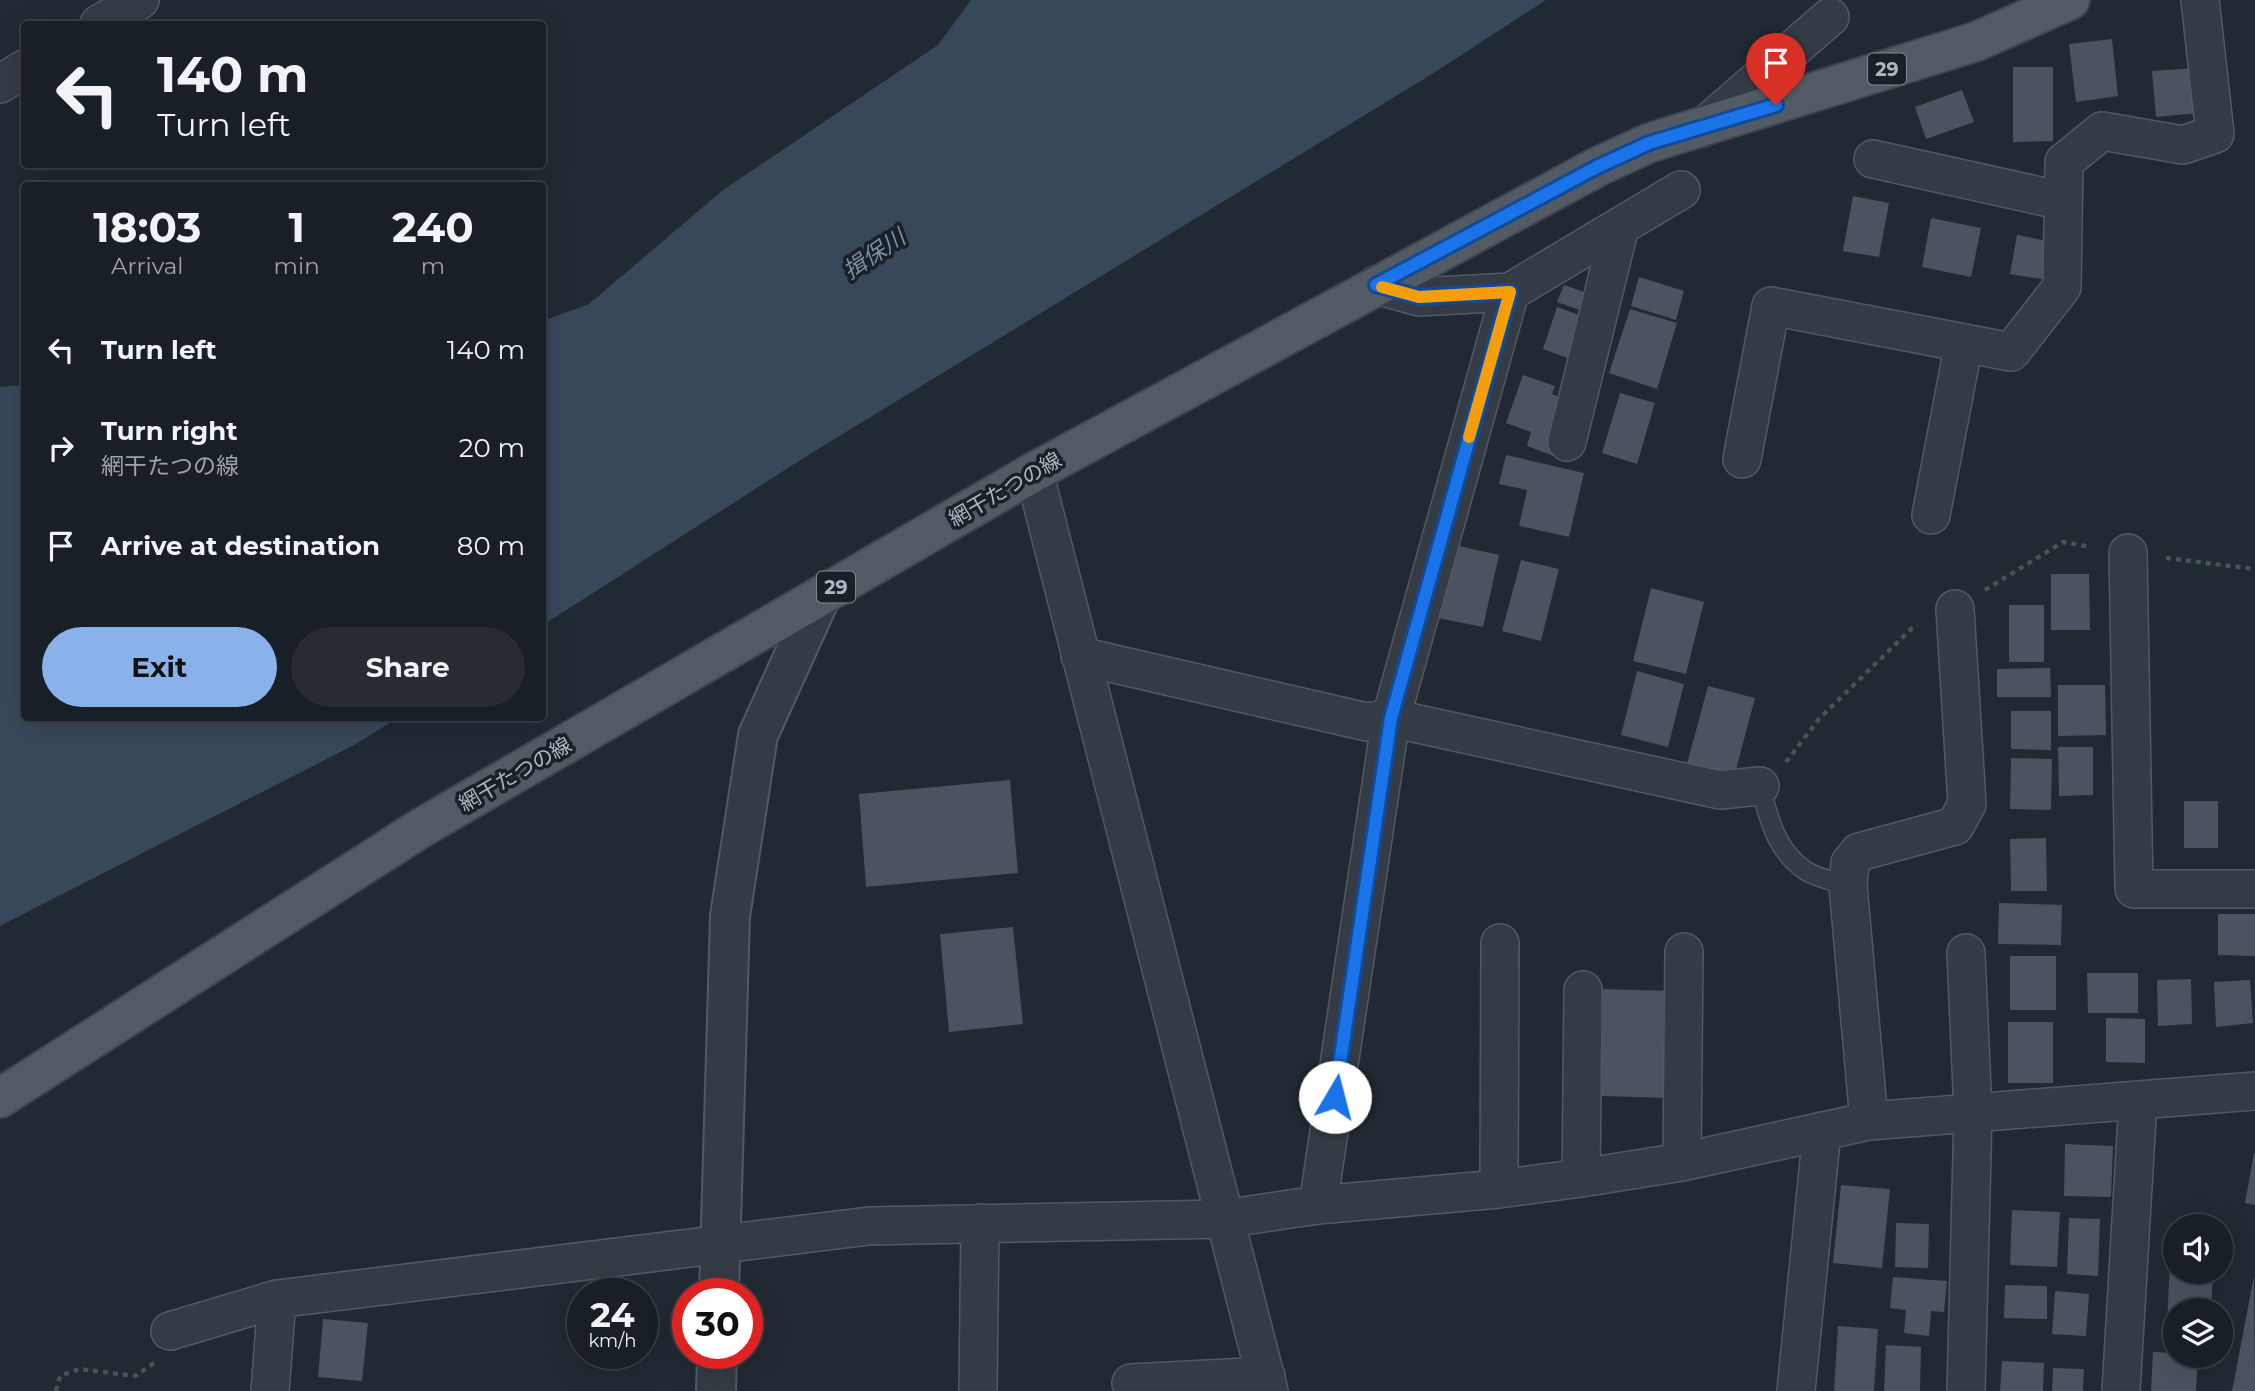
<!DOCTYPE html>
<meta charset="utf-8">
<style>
body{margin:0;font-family:Montserrat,"Noto Sans JP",sans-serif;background:#262c32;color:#f1f3f6;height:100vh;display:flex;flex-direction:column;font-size:26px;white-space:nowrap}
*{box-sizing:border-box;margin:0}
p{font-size:23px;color:#9fa2a7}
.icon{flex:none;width:38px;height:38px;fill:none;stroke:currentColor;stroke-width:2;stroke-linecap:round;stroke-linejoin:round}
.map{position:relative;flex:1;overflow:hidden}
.panel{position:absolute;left:21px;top:182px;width:525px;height:539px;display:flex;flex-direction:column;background:#191f26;border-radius:7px;box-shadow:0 7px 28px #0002,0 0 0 2px #373d43}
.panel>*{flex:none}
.top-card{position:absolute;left:21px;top:21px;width:525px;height:147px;border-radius:7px;box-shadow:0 7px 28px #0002,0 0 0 2px #373d43;background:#191f26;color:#f1f3f6;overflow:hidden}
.controls{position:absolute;left:2163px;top:1214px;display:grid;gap:14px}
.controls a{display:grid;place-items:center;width:70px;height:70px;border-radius:50%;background:#191f26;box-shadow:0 7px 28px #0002,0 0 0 2px #373d43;font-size:35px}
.speed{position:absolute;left:567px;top:1278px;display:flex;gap:14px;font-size:35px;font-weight:700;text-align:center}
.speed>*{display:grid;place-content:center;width:91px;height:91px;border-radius:50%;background:#191f26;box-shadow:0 7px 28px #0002,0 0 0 2px #373d43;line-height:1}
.speed small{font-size:18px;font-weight:400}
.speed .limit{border:10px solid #d22;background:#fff;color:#111}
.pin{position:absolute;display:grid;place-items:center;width:60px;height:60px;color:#fff;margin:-72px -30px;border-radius:50% 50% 50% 0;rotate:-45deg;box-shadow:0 0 7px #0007}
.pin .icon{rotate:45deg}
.me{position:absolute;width:77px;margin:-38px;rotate:8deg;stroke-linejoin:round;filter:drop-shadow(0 0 5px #0008)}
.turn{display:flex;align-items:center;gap:24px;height:147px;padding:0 21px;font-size:32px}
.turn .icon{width:91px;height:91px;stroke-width:2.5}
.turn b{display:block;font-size:49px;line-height:60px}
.eta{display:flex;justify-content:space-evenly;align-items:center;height:119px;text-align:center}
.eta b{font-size:42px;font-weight:700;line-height:49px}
.action{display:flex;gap:14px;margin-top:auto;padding:14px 21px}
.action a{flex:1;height:80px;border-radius:42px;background:#8bb1ea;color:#111;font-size:28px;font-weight:700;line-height:80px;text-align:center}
.action a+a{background:#262c32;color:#f1f3f6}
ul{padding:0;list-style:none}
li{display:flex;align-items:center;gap:21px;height:98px;padding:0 21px}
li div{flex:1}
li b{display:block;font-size:26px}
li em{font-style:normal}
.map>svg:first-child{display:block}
.water{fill:#39475b}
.building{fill:#4a535f}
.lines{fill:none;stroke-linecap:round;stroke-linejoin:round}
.service-casing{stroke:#525962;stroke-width:21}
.minor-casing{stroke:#525962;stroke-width:40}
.tertiary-casing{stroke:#525962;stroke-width:42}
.primary-casing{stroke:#3e444d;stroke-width:42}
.path{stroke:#455456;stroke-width:4.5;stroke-dasharray:5 5;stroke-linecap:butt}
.service{stroke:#343b44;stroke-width:18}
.minor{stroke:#343b44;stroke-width:37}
.tertiary{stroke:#343b44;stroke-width:38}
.primary{stroke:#525a64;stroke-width:38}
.route-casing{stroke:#114b97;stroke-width:18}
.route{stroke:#1a73e8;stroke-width:12}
.slow{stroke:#f59e0b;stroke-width:12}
.labels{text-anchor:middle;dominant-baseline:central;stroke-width:7;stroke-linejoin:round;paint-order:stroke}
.shield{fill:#1a2028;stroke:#828993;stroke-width:2}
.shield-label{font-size:19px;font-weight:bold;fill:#afb6c1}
.street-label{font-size:21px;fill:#afb6c1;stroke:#1a2028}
.water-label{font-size:23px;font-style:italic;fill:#7a8ea6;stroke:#1a2028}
</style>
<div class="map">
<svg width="2255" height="1391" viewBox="0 0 2255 1391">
<rect width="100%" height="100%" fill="#212933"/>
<path class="water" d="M 971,0 L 1546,0 L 1432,74 L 810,454 L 543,625 L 543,321 L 589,304 L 723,190 L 938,45 Z
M 24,385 L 24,718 L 398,718 L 354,745 L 0,926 L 0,387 Z"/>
<path class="building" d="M 2112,39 L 2118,96 L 2076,102 L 2069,44 Z
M 2013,67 L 2053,67 L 2053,141 L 2013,142 Z
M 2196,68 L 2200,113 L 2156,117 L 2152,71 Z
M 1962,90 L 1974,122 L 1926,139 L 1915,107 Z
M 1853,196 L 1889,203 L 1879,257 L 1843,251 Z
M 1931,218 L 1981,228 L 1971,277 L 1922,267 Z
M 2017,235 L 2053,242 L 2047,280 L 2010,274 Z
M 1639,277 L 1684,291 L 1676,320 L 1631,306 Z
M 1564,285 L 1601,298 L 1594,315 L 1557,302 Z
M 1557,307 L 1596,321 L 1581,363 L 1543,349 Z
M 1630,309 L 1677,323 L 1657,389 L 1609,373 Z
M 1523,375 L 1555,386 L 1552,394 L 1570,401 L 1551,455 L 1527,446 L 1531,432 L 1506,423 Z
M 1620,393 L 1655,403 L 1637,464 L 1602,453 Z
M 1506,455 L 1584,473 L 1569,537 L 1519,526 L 1527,490 L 1499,484 Z
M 1454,545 L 1499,555 L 1483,627 L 1438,618 Z
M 1521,560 L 1559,569 L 1541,641 L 1502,631 Z
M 2051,574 L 2089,574 L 2090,630 L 2051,630 Z
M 1651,588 L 1704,602 L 1686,674 L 1633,661 Z
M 2009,605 L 2044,605 L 2044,662 L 2009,662 Z
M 2050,668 L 2051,697 L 1997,697 L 1997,669 Z
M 1637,671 L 1684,684 L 1668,747 L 1621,735 Z
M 2058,685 L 2105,685 L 2106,735 L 2058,736 Z
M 1708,686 L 1755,698 L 1734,777 L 1687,764 Z
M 2011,711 L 2051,711 L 2051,750 L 2011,749 Z
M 2058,747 L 2093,747 L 2093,795 L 2059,796 Z
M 2011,758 L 2052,759 L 2051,810 L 2010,809 Z
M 1010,780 L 1018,873 L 866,887 L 859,794 Z
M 2184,801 L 2218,801 L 2218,848 L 2184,848 Z
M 2046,838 L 2047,891 L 2011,891 L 2010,839 Z
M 1999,903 L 2062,905 L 2061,945 L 1998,944 Z
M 2218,914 L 2255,914 L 2255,956 L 2218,955 Z
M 1013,927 L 1023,1024 L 949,1032 L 940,934 Z
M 2010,956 L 2056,956 L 2056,1010 L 2010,1010 Z
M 2087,973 L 2138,973 L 2138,1013 L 2088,1013 Z
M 2191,979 L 2192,1024 L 2158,1026 L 2157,980 Z
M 2250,980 L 2253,1023 L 2216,1027 L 2214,982 Z
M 1603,989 L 1672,991 L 1669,1098 L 1601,1096 Z
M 2106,1018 L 2145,1019 L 2145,1063 L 2106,1062 Z
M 2008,1022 L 2053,1022 L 2053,1083 L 2008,1083 Z
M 2065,1144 L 2113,1146 L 2111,1197 L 2064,1196 Z
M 2254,1153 L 2255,1154 L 2255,1205 L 2245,1203 Z
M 1841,1185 L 1890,1189 L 1882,1268 L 1833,1263 Z
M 2012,1210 L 2060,1212 L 2057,1267 L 2010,1265 Z
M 2069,1218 L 2100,1219 L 2098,1276 L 2067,1274 Z
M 1896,1223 L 1929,1224 L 1928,1268 L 1895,1267 Z
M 2170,1259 L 2175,1259 L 2175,1272 L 2213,1272 L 2211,1311 L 2175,1311 L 2175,1327 L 2167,1327 Z
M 2254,1276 L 2255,1391 L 2232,1391 Z
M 1893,1277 L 1947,1281 L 1944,1312 L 1931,1311 L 1929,1336 L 1904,1333 L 1906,1310 L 1890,1308 Z
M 2005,1285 L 2047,1286 L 2047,1319 L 2004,1318 Z
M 2055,1291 L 2089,1294 L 2086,1336 L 2052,1334 Z
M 323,1319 L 368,1323 L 362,1381 L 318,1377 Z
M 1838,1326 L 1878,1329 L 1874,1391 L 1834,1391 Z
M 1886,1345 L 1921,1347 L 1920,1391 L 1884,1391 Z
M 2153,1352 L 2175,1353 L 2175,1356 L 2198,1356 L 2196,1391 L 2151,1391 Z
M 2002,1361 L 2044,1363 L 2043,1391 L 2000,1391 Z
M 2053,1368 L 2084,1369 L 2083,1391 L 2052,1391 Z"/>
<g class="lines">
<g class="service-casing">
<path id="service" d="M 1760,786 C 1769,819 1776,851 1806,871 C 1817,878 1835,881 1848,886"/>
</g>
<g class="minor-casing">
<path id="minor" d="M 99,24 L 140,0
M 0,84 L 24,69
M 1702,128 L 1830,17
M 1873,159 L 2063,201
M 1376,285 L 1419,297 L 1510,292 L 1681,190
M 1567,442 L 1620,226
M 1742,459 L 1771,306 L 2011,352 L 2062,287 L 2064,162 L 2102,131 L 2183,145 L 2215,134 L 2200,0
M 1034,472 L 1269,1391
M 1931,515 L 1964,343
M 2128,553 L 2134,889 L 2255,889
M 1080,656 L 1367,722 L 1391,718 L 1720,790 L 1760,786
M 1966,953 L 1973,1113 L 1966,1391
M 1869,1121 L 1848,886 L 1850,863 L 1859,852 L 1955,826 L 1967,804 L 1955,609
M 1682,1162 L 1684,952
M 1581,1178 L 1583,990
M 1499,1189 L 1500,943
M 1318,1205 L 1391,718 L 1510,292
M 170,1331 L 277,1299 L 869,1226 L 1223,1219 L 1318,1205 L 1499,1189 L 1581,1178 L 1682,1162 L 1869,1121 L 2255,1091
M 1131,1383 L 1266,1376
M 270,1391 L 277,1299
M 978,1391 L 980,1223
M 1796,1391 L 1822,1131
M 2121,1391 L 2138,1101"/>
</g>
<g class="tertiary-casing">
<path id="tertiary" d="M 719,1293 L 730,916 L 758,735 L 821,596
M 716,1391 L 717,1353"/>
</g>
<g class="primary-casing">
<path id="primary" d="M 0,1098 L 421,828 L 1034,472 L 1597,167 L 1649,143 L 1975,42 L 2070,0"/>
</g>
<path class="path" d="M 2166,558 L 2255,569
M 1985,590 L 2063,542 L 2091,547
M 1786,762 L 1819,719 L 1911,629 L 1918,626
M 56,1391 L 60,1376 L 79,1369 L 135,1376 L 154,1363"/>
<use href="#service" class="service"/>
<use href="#minor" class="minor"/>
<use href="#tertiary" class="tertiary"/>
<use href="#primary" class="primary"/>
</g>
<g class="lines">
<g class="route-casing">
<path id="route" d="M 1335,1097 L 1391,718 L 1510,292 L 1419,297 L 1376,285 L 1597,167 L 1649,143 L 1776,105"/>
</g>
<use href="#route" class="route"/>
<path class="slow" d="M 1382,287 L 1419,297 L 1510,292 L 1469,437"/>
</g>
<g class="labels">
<g class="shield">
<rect x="1868" y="53.5" width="38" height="31" rx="5"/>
<rect x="817" y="571.5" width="38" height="31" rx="5"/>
</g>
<g class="shield-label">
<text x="1887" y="69">29</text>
<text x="836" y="587">29</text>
</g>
<g class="street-label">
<text transform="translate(1005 489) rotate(-30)">網干たつの線</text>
<text transform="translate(515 774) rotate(-30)">網干たつの線</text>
</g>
<g class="water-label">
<text transform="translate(874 254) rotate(-34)">揖保川</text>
</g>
</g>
</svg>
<div class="controls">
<a><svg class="icon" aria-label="sound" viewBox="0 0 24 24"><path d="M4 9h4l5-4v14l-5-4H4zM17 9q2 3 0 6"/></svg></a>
<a><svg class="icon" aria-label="layers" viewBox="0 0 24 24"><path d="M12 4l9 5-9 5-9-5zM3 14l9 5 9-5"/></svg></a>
</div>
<div class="speed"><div>24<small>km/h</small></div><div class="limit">30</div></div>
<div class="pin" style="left:1776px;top:105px;background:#d93025"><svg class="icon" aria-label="arrive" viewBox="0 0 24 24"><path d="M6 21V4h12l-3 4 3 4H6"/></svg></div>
<svg class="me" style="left:1335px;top:1097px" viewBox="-20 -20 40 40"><circle r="19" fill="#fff"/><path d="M0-13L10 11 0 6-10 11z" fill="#1a73e8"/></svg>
<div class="top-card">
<div class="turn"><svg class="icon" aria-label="left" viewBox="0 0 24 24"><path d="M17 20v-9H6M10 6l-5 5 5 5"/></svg><div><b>140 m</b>Turn left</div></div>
</div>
<section class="panel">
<div class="eta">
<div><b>18:03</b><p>Arrival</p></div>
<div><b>1</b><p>min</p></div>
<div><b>240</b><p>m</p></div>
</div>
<ul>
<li><svg class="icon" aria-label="left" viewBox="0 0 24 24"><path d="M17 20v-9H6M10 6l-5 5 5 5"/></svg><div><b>Turn left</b></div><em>140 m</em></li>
<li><svg class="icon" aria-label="right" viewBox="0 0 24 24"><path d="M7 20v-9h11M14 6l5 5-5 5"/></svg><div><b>Turn right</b><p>網干たつの線</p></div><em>20 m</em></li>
<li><svg class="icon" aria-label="arrive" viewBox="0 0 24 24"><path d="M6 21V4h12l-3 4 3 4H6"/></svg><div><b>Arrive at destination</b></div><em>80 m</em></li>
</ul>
<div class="action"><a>Exit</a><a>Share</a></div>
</section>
</div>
